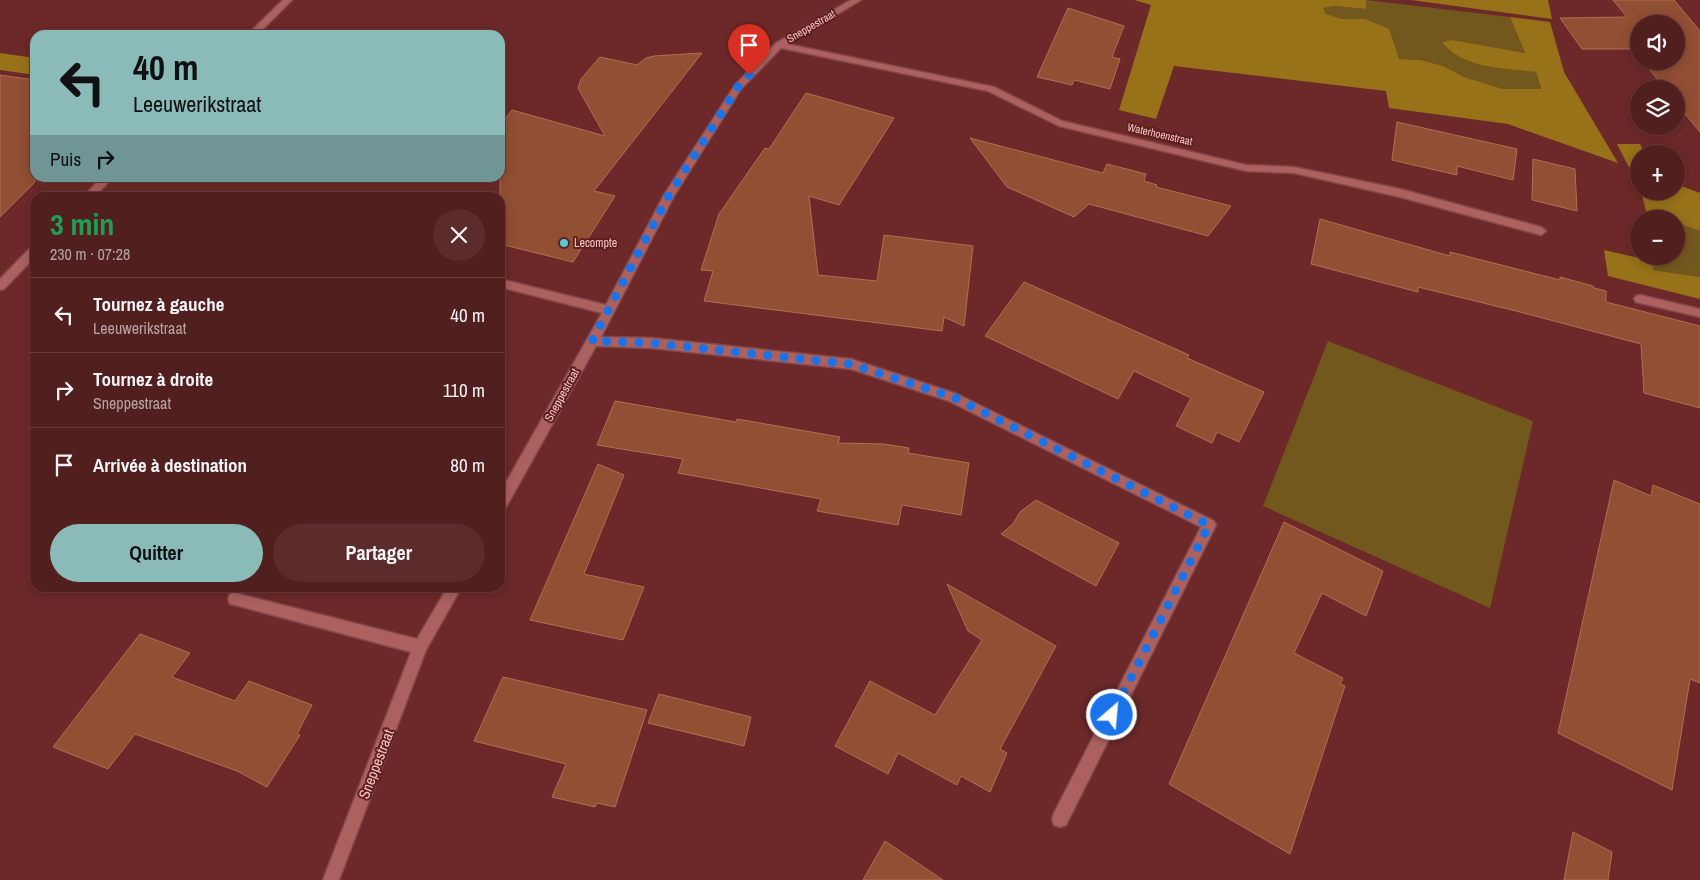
<!DOCTYPE html>
<html lang="fr">
<meta charset="utf-8">
<style>
body{margin:0;font-family:"Archivo Narrow",sans-serif;background:#5c2c2c;color:#f1f3f6;height:100vh;display:flex;flex-direction:column;font-size:19px;white-space:nowrap}
*{box-sizing:border-box;margin:0}
p{font-size:16px;color:#b5a2a4}
.icon{flex:none;width:28px;height:28px;fill:none;stroke:currentColor;stroke-width:2;stroke-linecap:round;stroke-linejoin:round}
.map{position:relative;flex:1;overflow:hidden}
.details{position:absolute;left:30px;top:192px;width:475px;height:400px;display:flex;flex-direction:column;background:#521f1f;border-radius:15px;box-shadow:0 2px 12px #0003,0 0 0 1px #683d3d}
.details>*{flex:none}
.top-card{position:absolute;left:30px;top:30px;width:475px;height:152px;border-radius:15px;box-shadow:0 2px 12px #0003,0 0 0 1px #683d3d;background:#8bbbb9;color:#111;overflow:hidden}
.tools{position:absolute;left:1630px;top:15px;display:grid;gap:10px}
.tools a{display:grid;place-items:center;width:55px;height:55px;border-radius:50%;background:#521f1f;box-shadow:0 2px 12px #0003,0 0 0 1px #683d3d;font-size:25px}
.pin{position:absolute;display:grid;place-items:center;width:42px;height:42px;color:#fff;margin:-51px -21px;border-radius:50% 50% 50% 0;rotate:-45deg;box-shadow:0 0 5px #0007}
.pin .icon{rotate:45deg}
.me{position:absolute;width:55px;margin:-28px;rotate:27deg;stroke-linejoin:round;filter:drop-shadow(0 0 4px #0008)}
.turn{display:flex;align-items:center;gap:18px;height:105px;padding:0 20px;font-size:22px}
.turn .icon{width:65px;height:65px;stroke-width:2.5}
.turn b{display:block;font-size:35px;line-height:42px}
.then{display:flex;align-items:center;height:48px;padding:0 20px;background:#0003;gap:10px;font-size:19px}
.round{display:grid;place-items:center;flex:none;width:52px;height:52px;border-radius:26px;background:#5c2c2c}
.head{display:flex;align-items:center;justify-content:space-between;height:85px;padding:0 20px}
h1{font-size:30px;font-weight:800;line-height:38px;color:#1e9e55}
.primary-button{display:flex;gap:10px;margin-top:auto;padding:10px 20px}
.primary-button a{flex:1;height:58px;border-radius:30px;background:#8bbbb9;color:#111;font-size:20px;font-weight:800;line-height:58px;text-align:center}
.primary-button a+a{background:#5c2c2c;color:#f1f3f6}
ul{padding:0;list-style:none}
li{display:flex;align-items:center;gap:15px;height:75px;padding:0 20px;border-top:1px solid #683d3d}
li div{flex:1}
li b{display:block;font-size:19px}
li em{font-style:normal}
.map>svg:first-child{display:block}
.green{fill:#73581e}
.forest{fill:#987219}
.building{fill:#914f34;stroke:#b46e52}
.lines{fill:none;stroke-linecap:round;stroke-linejoin:round}
.service-casing{stroke:#824749;stroke-width:3}
.minor-casing{stroke:#824749;stroke-width:3}
.service{fill:#ac615e;fill-rule:evenodd}
.minor{fill:#ac615e;fill-rule:evenodd}
.route{stroke:#1a73e8;stroke-width:9;stroke-dasharray:0 16.2}
.poi-dot{fill:#52ccd6;stroke:#611e1f;stroke-width:2}
.labels{text-anchor:middle;dominant-baseline:central;stroke-width:4;stroke-linejoin:round;paint-order:stroke}
.far-street-label{font-size:11px;fill:#f1c6c3;stroke:#611e1f}
.poi-label{font-size:12px;fill:#f1c6c3;stroke:#611e1f;text-anchor:start}
.street-label{font-size:12px;fill:#f1c6c3;stroke:#611e1f}
.near-street-label{font-size:15px;fill:#f1c6c3;stroke:#611e1f}
</style>
<div class="map">
<svg width="1700" height="880" viewBox="0 0 1700 880">
<rect width="100%" height="100%" fill="#6d2929"/>
<path class="green" d="M 1366,0 L 1510,17 L 1525,53 L 1453,40 L 1442,42 L 1498,67 L 1536,72 L 1541,90 L 1503,89 L 1464,77 L 1443,66 L 1421,60 L 1399,59 L 1365,19 L 1342,19 L 1326,14 L 1322,8 L 1334,6 L 1365,9 Z
M 1676,222 L 1700,231 L 1700,277 L 1653,270 L 1651,256 L 1676,256 Z
M 1328,341 L 1533,421 L 1490,608 L 1263,506 Z"/>
<path class="forest" d="M 1134,0 L 1366,0 L 1366,9 L 1334,6 L 1323,8 L 1326,14 L 1342,19 L 1365,19 L 1389,29 L 1399,59 L 1421,60 L 1443,66 L 1464,77 L 1503,89 L 1541,89 L 1536,72 C 1505,68 1463,69 1442,42 L 1453,40 L 1525,53 L 1510,17 L 1550,22 L 1564,72 L 1618,163 L 1508,124 L 1389,108 L 1386,91 L 1174,66 L 1156,119 L 1119,110 L 1151,5 Z
M 1411,0 L 1548,0 L 1552,19 Z
M 0,53 L 35,58 L 35,75 L 0,70 Z
M 1617,144 L 1640,144 L 1645,154 L 1639,154 L 1639,187 Z
M 1676,184 L 1700,193 L 1700,231 L 1676,222 L 1676,219 L 1666,219 L 1646,211 L 1641,191 L 1676,191 Z
M 1604,250 L 1652,261 L 1653,270 L 1700,277 L 1700,299 L 1608,276 Z"/>
<path class="building" d="M 1613,0 L 1674,0 L 1700,31 L 1700,132 L 1676,103 L 1676,89 L 1665,89 L 1643,61 L 1676,61 L 1676,24 L 1639,24 L 1639,56 L 1634,49 L 1582,49 L 1560,18 L 1627,17 Z
M 1068,8 L 1124,26 L 1112,57 L 1120,59 L 1110,89 L 1074,80 L 1072,85 L 1037,77 Z
M 702,53 L 594,191 L 615,196 L 573,262 L 500,244 L 500,125 L 512,110 L 605,136 L 578,88 L 581,79 L 600,57 L 637,65 L 646,58 L 654,56 Z
M 0,75 L 35,80 L 35,182 L 0,217 Z
M 806,93 L 894,118 L 839,205 L 809,196 L 818,275 L 877,281 L 884,235 L 973,246 L 964,326 L 944,317 L 942,331 L 704,301 L 713,271 L 701,270 L 719,214 L 765,148 L 769,149 Z
M 1397,122 L 1517,149 L 1513,180 L 1457,166 L 1457,175 L 1392,160 Z
M 970,138 L 1103,173 L 1107,164 L 1146,174 L 1144,181 L 1157,185 L 1156,187 L 1231,206 L 1208,236 L 1089,204 L 1074,217 L 1007,187 Z
M 1533,159 L 1575,169 L 1577,211 L 1532,200 Z
M 1320,219 L 1450,256 L 1450,252 L 1560,280 L 1560,277 L 1593,286 L 1594,288 L 1606,291 L 1606,302 L 1700,326 L 1700,408 L 1644,393 L 1641,344 L 1516,311 L 1418,287 L 1418,292 L 1311,264 Z
M 1024,282 L 1189,355 L 1187,358 L 1264,392 L 1239,442 L 1217,432 L 1212,443 L 1176,426 L 1191,398 L 1134,371 L 1118,399 L 985,336 Z
M 615,401 L 736,422 L 737,419 L 840,437 L 838,443 L 884,444 L 909,448 L 908,453 L 969,463 L 961,515 L 902,505 L 898,525 L 817,511 L 821,499 L 678,473 L 683,459 L 597,445 Z
M 598,464 L 624,475 L 584,574 L 644,587 L 623,640 L 530,620 Z
M 1614,480 L 1651,496 L 1653,485 L 1700,504 L 1700,683 L 1690,679 L 1672,790 L 1558,733 Z
M 1036,500 L 1119,543 L 1096,586 L 1001,534 L 1013,524 L 1020,512 Z
M 1284,522 L 1383,571 L 1366,616 L 1322,593 L 1294,653 L 1343,678 L 1340,684 L 1345,686 L 1290,854 L 1169,784 Z
M 947,584 L 1056,646 L 1000,749 L 1007,753 L 990,792 L 961,776 L 957,785 L 898,753 L 888,774 L 835,746 L 870,681 L 935,715 L 982,640 L 968,631 Z
M 140,634 L 190,653 L 172,677 L 235,701 L 249,681 L 312,705 L 297,734 L 300,735 L 267,787 L 237,771 L 135,734 L 108,769 L 53,747 Z
M 503,677 L 647,710 L 615,807 L 597,803 L 595,807 L 552,797 L 566,764 L 474,741 Z
M 659,694 L 751,717 L 744,746 L 648,723 Z
M 1573,832 L 1612,852 L 1608,880 L 1564,880 Z
M 885,841 L 943,880 L 863,880 Z"/>
<g class="lines">
<g class="service-casing">
<path id="service" d="M 1640,295 L 1700,309 L 1700,317 L 1636,302 L 1634,299 L 1636,296 Z"/>
</g>
<g class="minor-casing">
<path id="minor" d="M 283,0 L 292,0 L 257,35 L 247,35 Z
M 851,0 L 861,0 L 787,44 L 994,87 L 1062,121 L 1246,165 L 1294,167 L 1400,189 L 1541,227 L 1546,231 L 1541,235 L 1400,197 L 1294,173 L 1246,171 L 1059,126 L 988,91 L 781,48 L 741,89 L 674,196 L 601,337 L 651,338 L 851,359 L 957,394 L 1214,521 L 1216,525 L 1066,825 L 1060,827 L 1054,825 L 1052,819 L 1054,813 L 1201,527 L 949,401 L 851,369 L 651,348 L 596,346 L 505,509 L 500,511 L 500,493 L 602,313 L 500,287 L 500,279 L 606,305 L 664,195 L 735,85 L 776,43 Z
M 101,178 L 112,178 L 94,198 L 82,198 Z
M 35,246 L 35,257 L 4,289 L 0,290 L 0,279 L 31,247 Z
M 447,588 L 461,588 L 426,650 L 339,880 L 323,880 L 411,652 L 235,605 L 230,604 L 228,599 L 230,594 L 235,593 L 417,639 Z"/>
</g>
<use href="#service" class="service"/>
<use href="#minor" class="minor"/>
</g>
<g class="lines">
<path class="route" d="M 749,75 L 738,87 L 669,195 L 592,341 L 651,343 L 850,364 L 953,397 L 1209,525 L 1112,715"/>
</g>
<circle class="poi-dot" cx="564" cy="243" r="5"/>
<g class="labels">
<g class="far-street-label">
<text transform="translate(811 26) rotate(-30)">Sneppestraat</text>
<text transform="translate(1160 134) rotate(13)">Waterhoenstraat</text>
</g>
<g class="poi-label">
<text x="574" y="243">Lecompte</text>
</g>
<g class="street-label">
<text transform="translate(562 395) rotate(-61)">Sneppestraat</text>
</g>
<g class="near-street-label">
<text transform="translate(376 764) rotate(-69)">Sneppestraat</text>
</g>
</g>
</svg>
<div class="tools">
<a><svg class="icon" aria-label="sound" viewBox="0 0 24 24"><path d="M4 9h4l5-4v14l-5-4H4zM17 9q2 3 0 6"/></svg></a>
<a><svg class="icon" aria-label="layers" viewBox="0 0 24 24"><path d="M12 4l9 5-9 5-9-5zM3 14l9 5 9-5"/></svg></a>
<a>+</a>
<a>−</a>
</div>
<div class="pin" style="left:749px;top:75px;background:#d93025"><svg class="icon" aria-label="arrive" viewBox="0 0 24 24"><path d="M6 21V4h12l-3 4 3 4H6"/></svg></div>
<svg class="me" style="left:1112px;top:715px" viewBox="-20 -20 40 40"><circle r="17" fill="#1a73e8" stroke="#fff" stroke-width="3"/><path d="M0-11L8 9 0 5-8 9z" fill="#fff"/></svg>
<div class="top-card">
<div class="turn"><svg class="icon" aria-label="left" viewBox="0 0 24 24"><path d="M17 20v-9H6M10 6l-5 5 5 5"/></svg><div><b>40 m</b>Leeuwerikstraat</div></div>
<div class="then">Puis<svg class="icon" aria-label="right" viewBox="0 0 24 24"><path d="M7 20v-9h11M14 6l5 5-5 5"/></svg></div>
</div>
<section class="details">
<div class="head"><div><h1>3 min</h1><p>230 m · 07:28</p></div><a class="round"><svg class="icon" aria-label="close" viewBox="0 0 24 24"><path d="M6 6l12 12M18 6L6 18"/></svg></a></div>
<ul>
<li><svg class="icon" aria-label="left" viewBox="0 0 24 24"><path d="M17 20v-9H6M10 6l-5 5 5 5"/></svg><div><b>Tournez à gauche</b><p>Leeuwerikstraat</p></div><em>40 m</em></li>
<li><svg class="icon" aria-label="right" viewBox="0 0 24 24"><path d="M7 20v-9h11M14 6l5 5-5 5"/></svg><div><b>Tournez à droite</b><p>Sneppestraat</p></div><em>110 m</em></li>
<li><svg class="icon" aria-label="arrive" viewBox="0 0 24 24"><path d="M6 21V4h12l-3 4 3 4H6"/></svg><div><b>Arrivée à destination</b></div><em>80 m</em></li>
</ul>
<div class="primary-button"><a>Quitter</a><a>Partager</a></div>
</section>
</div>
